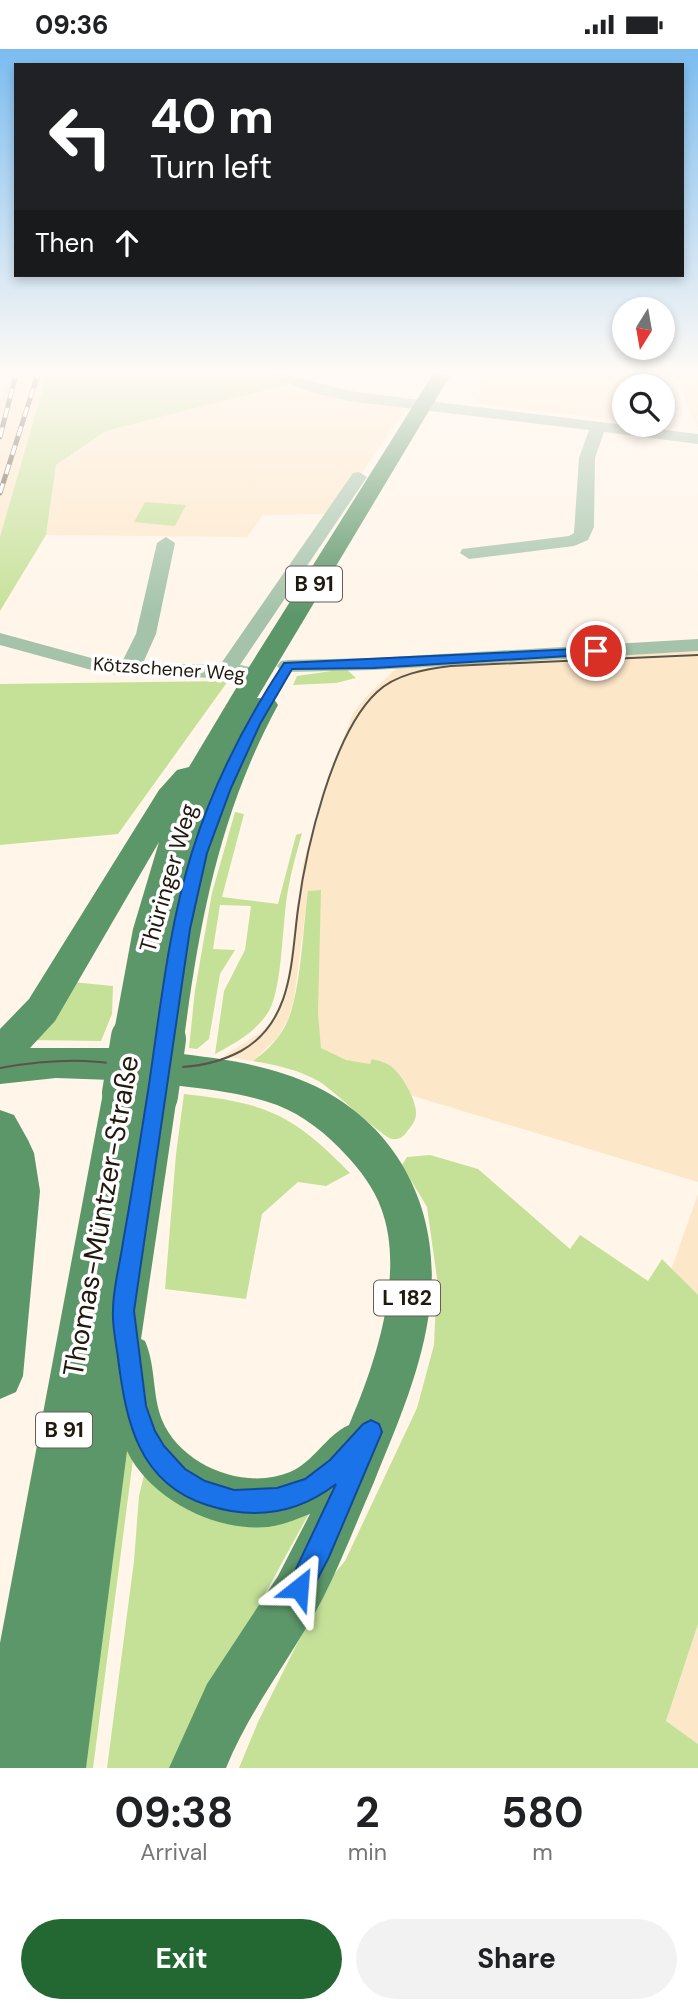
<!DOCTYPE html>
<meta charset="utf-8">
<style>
body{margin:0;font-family:"DM Sans",sans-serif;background:#f2f2f2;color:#202124;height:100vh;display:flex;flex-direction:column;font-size:26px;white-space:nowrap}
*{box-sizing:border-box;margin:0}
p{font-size:23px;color:#757577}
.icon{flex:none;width:38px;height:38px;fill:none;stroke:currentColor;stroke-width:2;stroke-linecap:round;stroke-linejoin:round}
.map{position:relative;height:1719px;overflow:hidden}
.side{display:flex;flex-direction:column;background:#fff;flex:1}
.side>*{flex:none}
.banner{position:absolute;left:14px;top:14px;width:670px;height:214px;border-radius:0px;box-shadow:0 4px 10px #0003;background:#202124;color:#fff;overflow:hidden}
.needle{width:46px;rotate:191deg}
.buttons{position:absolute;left:612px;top:248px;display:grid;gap:14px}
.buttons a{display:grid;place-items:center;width:63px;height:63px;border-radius:50%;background:#fff;box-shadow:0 4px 10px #0003;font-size:35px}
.pin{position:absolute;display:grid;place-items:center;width:60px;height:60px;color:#fff;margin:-30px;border:4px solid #fff;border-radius:50%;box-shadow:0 2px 7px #0007}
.me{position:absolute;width:77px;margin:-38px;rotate:28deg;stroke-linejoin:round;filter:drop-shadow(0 0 5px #0008)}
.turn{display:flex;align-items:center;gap:24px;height:147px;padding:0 21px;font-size:32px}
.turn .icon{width:91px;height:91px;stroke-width:2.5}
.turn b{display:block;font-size:49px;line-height:60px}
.then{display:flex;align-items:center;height:66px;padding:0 21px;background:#0003;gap:14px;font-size:26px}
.eta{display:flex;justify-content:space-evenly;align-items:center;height:119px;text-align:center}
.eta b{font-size:42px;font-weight:700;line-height:49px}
.cta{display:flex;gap:14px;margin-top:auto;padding:14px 21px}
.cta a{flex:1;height:80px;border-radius:42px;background:#236732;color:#fff;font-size:28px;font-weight:700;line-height:80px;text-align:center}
.cta a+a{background:#f2f2f2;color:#202124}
.status{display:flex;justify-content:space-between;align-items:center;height:49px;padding:0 35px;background:#fff;direction:ltr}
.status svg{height:19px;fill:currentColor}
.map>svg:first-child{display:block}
.built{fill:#fde7c9}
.green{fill:#c5e198}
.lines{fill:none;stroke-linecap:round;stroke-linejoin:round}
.minor{fill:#a4c3aa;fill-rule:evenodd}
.major{fill:#5c976a;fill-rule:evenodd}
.tram{stroke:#5c5449;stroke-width:2}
.rail-casing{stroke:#5c5449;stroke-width:5}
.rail{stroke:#fff;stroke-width:3.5;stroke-dasharray:10;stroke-linecap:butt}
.major-bridge{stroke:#5c976a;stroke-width:40}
.route{fill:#1a73e8;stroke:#114b97;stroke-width:2}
.labels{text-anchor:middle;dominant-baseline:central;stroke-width:7;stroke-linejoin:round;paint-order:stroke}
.far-street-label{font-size:19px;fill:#21190e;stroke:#fff}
.shield{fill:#fff;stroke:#645e56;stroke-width:2}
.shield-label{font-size:21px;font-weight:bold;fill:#21190e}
.street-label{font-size:23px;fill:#21190e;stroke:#fff}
.near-street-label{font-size:28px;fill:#21190e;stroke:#fff}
</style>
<div class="status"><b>09:36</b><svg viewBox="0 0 49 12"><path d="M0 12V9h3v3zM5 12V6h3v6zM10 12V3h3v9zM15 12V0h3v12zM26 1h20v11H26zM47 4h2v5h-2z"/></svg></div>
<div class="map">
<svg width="698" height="1719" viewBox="0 0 698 1719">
<rect width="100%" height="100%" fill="#fff5e9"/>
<path class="built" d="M 6,325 L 47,325 L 0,489 L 0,348 Z
M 489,325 L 594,325 L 663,332 L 662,338 L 625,338 L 625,372 L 473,354 Z
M 676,326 L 698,327 L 698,378 L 696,378 Z
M 289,335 L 318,346 L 407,358 L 340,456 L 329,465 L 263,466 L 247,488 L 46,486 L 56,416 L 106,382 Z
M 698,602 L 698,1133 L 314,1017 L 308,842 L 294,950 L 288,970 L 278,988 L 253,1012 L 224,1007 L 260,984 L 270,974 L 282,953 L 288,928 L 303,815 L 323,746 L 353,664 L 366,648 L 398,618 Z
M 698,1145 L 698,1259 L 664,1241 Z
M 698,1575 L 698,1695 L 666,1672 Z"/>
<path class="green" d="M 47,325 L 269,325 L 289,335 L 106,382 L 56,416 L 46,486 L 0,562 L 0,488 Z
M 145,453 L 186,456 L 175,477 L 134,473 Z
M 346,620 L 356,629 L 336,634 L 293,636 L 297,627 Z
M 228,632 L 118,785 L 0,796 L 0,635 Z
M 235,763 L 244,765 L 222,848 L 278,855 L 296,786 L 302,784 C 297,803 291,822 288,841 C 282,873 283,936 269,962 C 256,983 235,994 215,1005 L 224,942 L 245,901 L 251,857 L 220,856 L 213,900 L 235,901 L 220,925 L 209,990 L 197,1000 L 189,999 L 195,941 L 212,844 Z
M 321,841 L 318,964 L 321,999 L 346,1011 L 370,1015 L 372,1010 C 379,1012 386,1013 392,1018 C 402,1026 417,1052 416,1065 C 416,1073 410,1078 406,1084 C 402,1089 398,1091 392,1090 C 384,1089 334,1042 320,1033 C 300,1021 277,1016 253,1012 C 268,1001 281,988 288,971 C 301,940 303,877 308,842 Z
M 72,933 L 113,937 L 112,965 L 101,992 L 29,991 Z
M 184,1045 C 266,1054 292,1064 350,1124 L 326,1137 L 298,1133 L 262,1165 L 246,1250 L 165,1240 L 176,1105 Z
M 430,1106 L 478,1120 L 570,1200 L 580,1186 L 648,1232 L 662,1210 L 698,1246 L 698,1575 L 666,1672 L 698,1695 L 698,1719 L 239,1719 L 258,1673 L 329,1531 L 345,1512 L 417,1359 L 434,1296 L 437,1229 L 427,1158 L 402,1116 L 407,1108 Z
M 122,1373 L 135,1395 L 93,1719 L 74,1719 Z
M 147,1413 L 313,1457 L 189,1684 L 173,1719 L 107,1719 L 134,1512 L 139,1447 Z"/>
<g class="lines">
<path class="minor" d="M 270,325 C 299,325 327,338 356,343 L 698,385 L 698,395 L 604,383 L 595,409 L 594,478 L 588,491 L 574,497 L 469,510 L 460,504 L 462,500 L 569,487 L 574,484 L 579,409 L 589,381 L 356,353 L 316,345 L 272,328 Z
M 359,423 L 367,428 L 240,616 L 264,621 L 268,626 L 264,631 L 257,633 L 242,630 L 106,625 L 0,596 L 0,584 L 106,613 L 122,613 L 136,585 L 157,494 L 166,488 L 175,494 L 156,585 L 143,614 L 220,616 L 353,424 Z
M 698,590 L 698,602 L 374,621 L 288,623 L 281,622 L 277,617 L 281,612 L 288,611 L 374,609 Z"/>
<path class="major" d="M 433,325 L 451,325 L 257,649 L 274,650 L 278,656 C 220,763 200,870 184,990 L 179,1001 L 172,1004 C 220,1009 271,1016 315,1037 C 401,1079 441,1164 430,1256 C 423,1318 397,1376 374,1433 C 357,1472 342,1511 323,1549 C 292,1608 251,1658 226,1719 L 169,1719 L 207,1635 L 278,1527 L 310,1465 C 297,1470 283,1476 268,1478 C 215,1483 150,1450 127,1402 L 86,1719 L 0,1719 L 0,1594 L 103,1044 L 112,1031 L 56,1029 L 0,1035 L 0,980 L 29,950 L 159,741 L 177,721 L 189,718 L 244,626 ZM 159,793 L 133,880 L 113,988 L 118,999 L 30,999 L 55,972 ZM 148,991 L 153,1001 L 157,1002 L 139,1001 L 144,999 ZM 136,1033 L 147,1034 L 141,1043 ZM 172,1036 C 207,1040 244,1044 277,1056 C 303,1066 327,1085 346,1106 C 360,1121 374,1139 381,1159 C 406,1224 375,1316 349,1376 C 326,1386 314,1413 290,1423 C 245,1442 181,1417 162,1371 C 152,1346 156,1317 145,1292 L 141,1290 L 177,1047 Z
M 0,1061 L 14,1066 L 28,1091 L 34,1104 L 40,1142 L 23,1327 L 16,1343 L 0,1350 Z"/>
<path class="tram" d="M 0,1019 C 28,1014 56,1011 85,1012 C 139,1015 191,1029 241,1002 C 293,973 291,912 298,860 C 306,800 332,685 377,643 C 396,625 426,620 451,617 L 698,606"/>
<g class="rail-casing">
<path id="rail" d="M 0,388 L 16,325
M 0,444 L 38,325"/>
</g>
<use href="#rail" class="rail"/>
<path class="major-bridge" d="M 122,1044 L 131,988
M 158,1047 L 166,990"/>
</g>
<linearGradient id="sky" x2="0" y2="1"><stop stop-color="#7bbcf0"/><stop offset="0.57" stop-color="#fffaf5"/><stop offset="1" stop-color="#fffaf5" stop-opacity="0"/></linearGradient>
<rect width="698" height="566" fill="url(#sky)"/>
<path class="route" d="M 596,599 L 602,602 L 600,605 L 374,619 L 292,620 L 260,675 L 231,739 L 207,804 L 190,880 L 134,1262 L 146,1357 L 155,1382 L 164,1397 L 185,1420 L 205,1432 L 234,1441 L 277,1439 L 305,1430 L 330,1411 L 363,1375 L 371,1371 L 379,1375 L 382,1383 L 329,1508 L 308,1548 L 299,1552 L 290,1548 L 287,1539 L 336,1435 C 297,1465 253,1471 207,1456 C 138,1434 126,1372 118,1309 C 116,1293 112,1277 113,1261 C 113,1239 120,1215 123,1193 C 132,1143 140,1093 148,1042 C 160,963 168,880 192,803 C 213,736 245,673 284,614 Z"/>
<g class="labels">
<g class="far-street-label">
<text transform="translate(169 620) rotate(4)">Kötzschener Weg</text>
</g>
<g class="shield">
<rect x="286" y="517.5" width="56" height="35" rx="5"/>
<rect x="374" y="1231.5" width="66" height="35" rx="5"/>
<rect x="36" y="1363.5" width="56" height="35" rx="5"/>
</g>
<g class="shield-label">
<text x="314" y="535">B 91</text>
<text x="407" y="1249">L 182</text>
<text x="64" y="1381">B 91</text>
</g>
<g class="street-label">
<text transform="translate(168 829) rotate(-74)">Thüringer Weg</text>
</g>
<g class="near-street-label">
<text transform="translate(101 1167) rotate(-80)">Thomas-Müntzer-Straße</text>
</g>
</g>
</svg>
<div class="buttons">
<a><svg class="needle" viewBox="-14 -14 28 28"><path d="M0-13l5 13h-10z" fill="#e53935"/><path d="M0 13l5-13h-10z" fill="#757577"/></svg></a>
<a><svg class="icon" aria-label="search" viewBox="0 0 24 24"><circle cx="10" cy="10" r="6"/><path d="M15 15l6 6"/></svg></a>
</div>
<div class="pin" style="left:596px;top:602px;background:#d93025"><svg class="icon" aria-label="arrive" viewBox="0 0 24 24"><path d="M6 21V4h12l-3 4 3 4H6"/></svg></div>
<svg class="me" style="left:299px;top:1539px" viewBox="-20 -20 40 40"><path d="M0-17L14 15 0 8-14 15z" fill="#1a73e8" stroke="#fff" stroke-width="4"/></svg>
<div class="banner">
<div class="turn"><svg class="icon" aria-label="left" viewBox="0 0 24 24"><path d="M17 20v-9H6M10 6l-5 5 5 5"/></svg><div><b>40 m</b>Turn left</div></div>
<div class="then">Then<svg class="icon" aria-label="ahead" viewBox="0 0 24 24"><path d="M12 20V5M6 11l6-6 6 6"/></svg></div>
</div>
</div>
<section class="side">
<div class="eta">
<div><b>09:38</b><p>Arrival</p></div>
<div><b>2</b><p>min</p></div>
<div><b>580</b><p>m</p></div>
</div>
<div class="cta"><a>Exit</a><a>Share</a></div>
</section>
